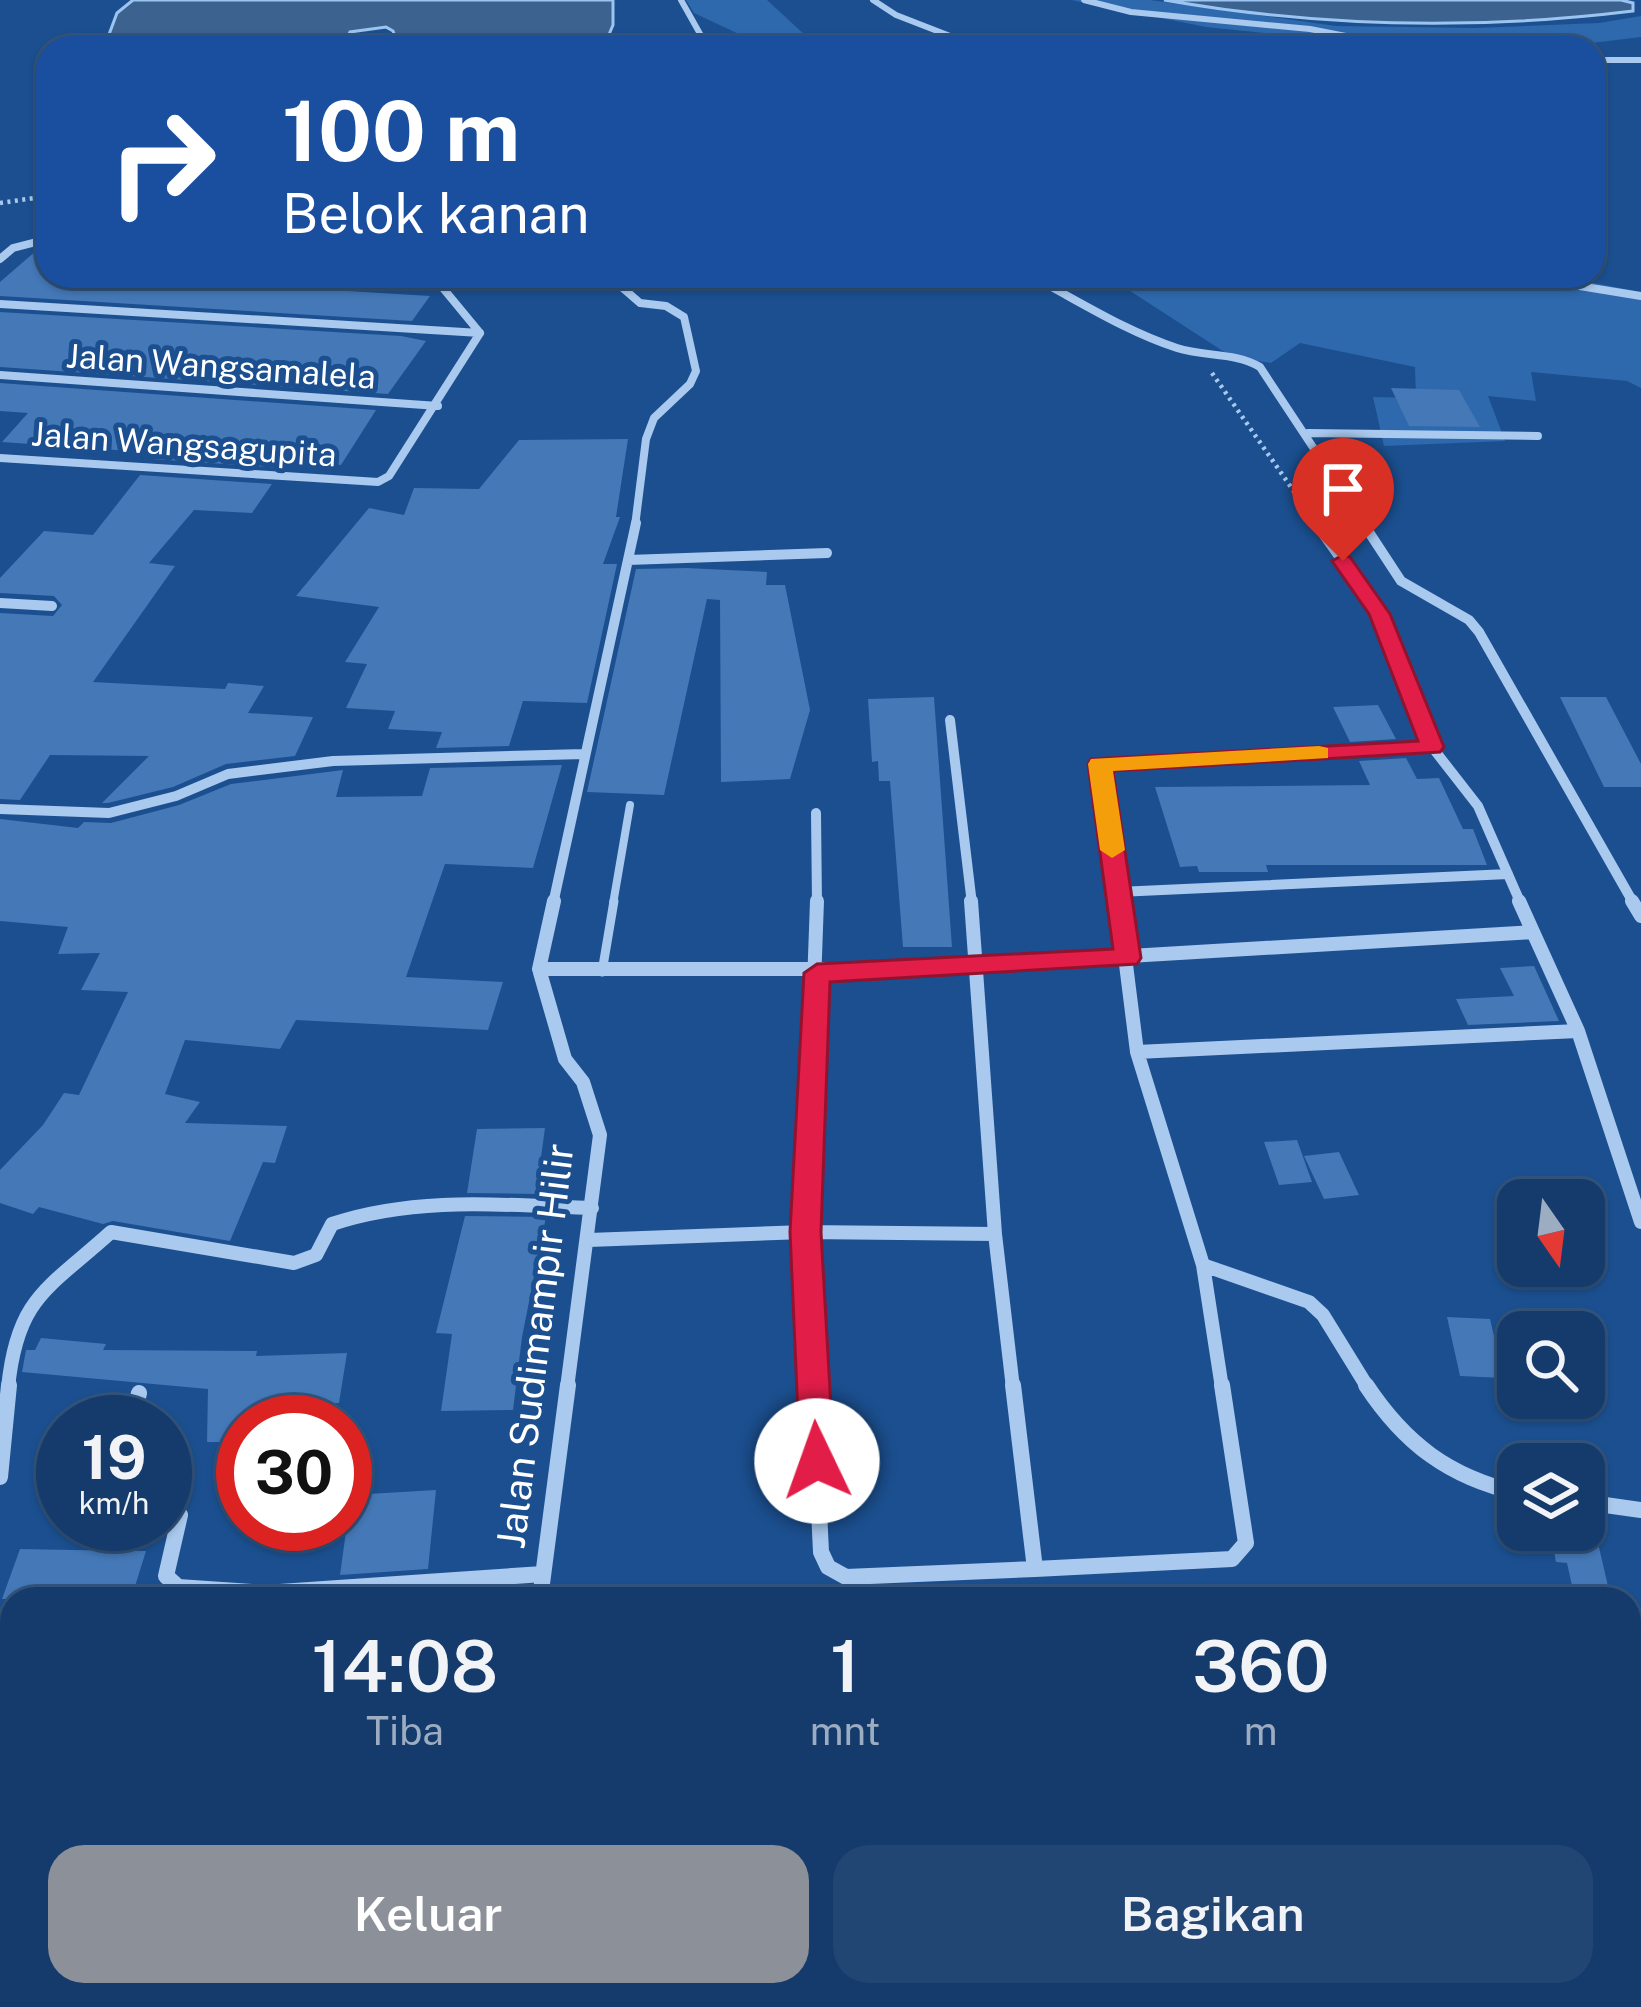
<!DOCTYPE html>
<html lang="id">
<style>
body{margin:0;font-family:"Public Sans",sans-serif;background:#214673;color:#f1f3f6;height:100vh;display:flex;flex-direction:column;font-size:45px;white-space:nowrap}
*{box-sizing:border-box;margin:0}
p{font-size:39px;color:#9dadc1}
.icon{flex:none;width:66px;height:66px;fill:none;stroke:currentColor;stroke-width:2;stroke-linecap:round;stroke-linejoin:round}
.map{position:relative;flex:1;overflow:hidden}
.side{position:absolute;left:0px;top:1587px;width:1641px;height:420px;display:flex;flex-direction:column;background:#143b6b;border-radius:36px 36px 0 0;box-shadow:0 3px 9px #0004,0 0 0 3px #33557e}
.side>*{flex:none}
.hud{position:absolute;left:36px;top:36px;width:1569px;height:252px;border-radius:36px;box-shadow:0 3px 9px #0004,0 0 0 3px #33557e;background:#1a4fa0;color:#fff;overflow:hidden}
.needle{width:78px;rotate:166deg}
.buttons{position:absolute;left:1497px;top:1179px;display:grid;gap:24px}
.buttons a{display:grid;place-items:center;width:108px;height:108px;border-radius:24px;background:#143b6b;box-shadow:0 3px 9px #0004,0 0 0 3px #33557e;font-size:60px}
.speed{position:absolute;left:36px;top:1395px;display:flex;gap:24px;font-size:60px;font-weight:700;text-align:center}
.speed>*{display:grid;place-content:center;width:156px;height:156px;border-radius:50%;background:#143b6b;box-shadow:0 3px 9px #0004,0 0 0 3px #33557e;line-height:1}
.speed small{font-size:30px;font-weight:400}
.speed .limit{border:18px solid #d22;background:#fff;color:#111}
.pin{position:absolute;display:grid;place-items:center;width:102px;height:102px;color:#fff;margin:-123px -51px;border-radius:50% 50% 50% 0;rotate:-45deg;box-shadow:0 0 12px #0007}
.pin .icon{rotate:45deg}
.me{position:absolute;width:132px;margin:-66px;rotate:357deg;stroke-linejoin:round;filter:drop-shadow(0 0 9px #0008)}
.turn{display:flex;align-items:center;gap:42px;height:252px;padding:0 48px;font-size:54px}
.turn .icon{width:156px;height:156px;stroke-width:2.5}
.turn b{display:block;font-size:84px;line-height:102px}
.eta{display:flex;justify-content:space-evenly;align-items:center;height:204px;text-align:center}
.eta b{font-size:72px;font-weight:600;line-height:84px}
.primary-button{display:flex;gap:24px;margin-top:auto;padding:24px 48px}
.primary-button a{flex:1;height:138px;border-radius:36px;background:#8c9099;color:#fff;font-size:48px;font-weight:600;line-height:138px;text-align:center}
.primary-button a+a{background:#214673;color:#f1f3f6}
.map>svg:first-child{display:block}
.green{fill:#2e69ad}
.water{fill:#3c6290;stroke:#9cc4f0;stroke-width:3}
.building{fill:#4478b7}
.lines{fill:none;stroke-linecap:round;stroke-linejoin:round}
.path{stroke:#a9c9ee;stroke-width:4.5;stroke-dasharray:3 4.5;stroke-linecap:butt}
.service-far1{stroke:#a9c9ee;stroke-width:8}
.service{stroke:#a9c9ee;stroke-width:9}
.minor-far4{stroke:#a9c9ee;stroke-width:6}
.minor-far3{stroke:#a9c9ee;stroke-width:8}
.minor-far2{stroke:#a9c9ee;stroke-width:10}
.minor-far1{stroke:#a9c9ee;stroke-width:14}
.minor{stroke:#a9c9ee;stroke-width:16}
.route{fill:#e11d48;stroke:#92132f;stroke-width:3}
.slow{fill:#f59e0b}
.labels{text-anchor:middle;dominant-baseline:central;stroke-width:10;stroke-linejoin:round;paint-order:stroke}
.far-street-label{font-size:33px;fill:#fff;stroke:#1b4f8f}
.street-label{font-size:39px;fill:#fff;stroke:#1b4f8f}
</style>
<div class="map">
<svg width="1641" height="2007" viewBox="0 0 1641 2007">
<rect width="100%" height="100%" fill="#1b4f8f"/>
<path class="green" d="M 686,0 L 767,0 L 819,48 L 769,48 L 694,13 Z
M 1071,0 L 1150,0 L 1336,26 L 1476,28 L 1599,23 L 1641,16 L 1641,37 L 1551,48 L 1346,48 L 1342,41 L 1206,27 Z
M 1107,276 L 1557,276 L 1641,292 L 1641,388 L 1627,381 L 1531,372 L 1536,401 L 1488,396 L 1505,441 L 1384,446 L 1373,397 L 1416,398 L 1415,367 L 1300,343 L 1271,363 L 1232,357 Z"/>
<path class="water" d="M 133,0 L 613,0 L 613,25 L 605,44 L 612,48 L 400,48 L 393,31 L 386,27 L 350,32 L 342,48 L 104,48 L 117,13 Z
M 1164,0 L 1621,0 L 1633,3 L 1633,11 C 1478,30 1318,27 1164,0 Z"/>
<path class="building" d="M 48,248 L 48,276 L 345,276 L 332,290 L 430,296 L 412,321 L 0,296 L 0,282 L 37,250 Z
M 0,312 L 401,336 L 426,341 L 388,394 L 0,367 Z
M 0,383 L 376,410 L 341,465 L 287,462 L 283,468 L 153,459 L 158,453 L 2,442 L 28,413 L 0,411 Z
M 1391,388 L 1459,390 L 1480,427 L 1409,426 Z
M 628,439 L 616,517 L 620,517 L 603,564 L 617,564 L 587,703 L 523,701 L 509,746 L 436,748 L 442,732 L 388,729 L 395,711 L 346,708 L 367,664 L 345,662 L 379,607 L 296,596 L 369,508 L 404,515 L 414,488 L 479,489 L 519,440 Z
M 140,475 L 272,484 L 252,513 L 194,510 L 149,563 L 175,566 L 93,682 L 225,689 L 228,683 L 264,686 L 248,713 L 313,717 L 295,756 L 226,764 L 173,787 L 108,803 L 102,803 L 149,756 L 50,755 L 20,800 L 0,799 L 0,613 L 53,616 L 62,605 L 54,596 L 0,593 L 0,578 L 44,531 L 93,535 Z
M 687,568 L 767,572 L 766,585 L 785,585 L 810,710 L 790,779 L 721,782 L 720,600 L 707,599 L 664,795 L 587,792 L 636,569 Z
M 934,697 L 952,947 L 903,947 L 890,781 L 879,781 L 878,761 L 872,762 L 868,699 Z
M 1560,697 L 1606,697 L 1641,764 L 1641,787 L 1604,787 Z
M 1378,705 L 1396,739 L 1350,742 L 1333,707 Z
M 1406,758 L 1417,779 L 1439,778 L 1463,829 L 1473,829 L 1487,865 L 1266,865 L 1268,872 L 1199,872 L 1197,866 L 1180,867 L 1155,787 L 1370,785 L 1359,761 Z
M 562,765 L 533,868 L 445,864 L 406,977 L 503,982 L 488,1030 L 296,1020 L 280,1049 L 185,1040 L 165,1094 L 200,1102 L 185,1123 L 287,1126 L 275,1163 L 263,1162 L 230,1241 L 113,1221 L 103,1224 L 39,1207 L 33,1214 L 0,1203 L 0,1170 L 43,1125 L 64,1093 L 79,1095 L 128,992 L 81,990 L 100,953 L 58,954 L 68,927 L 0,921 L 0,819 L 78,828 L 84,822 L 111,823 L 179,805 L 231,784 L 343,770 L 336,797 L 422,796 L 430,768 Z
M 1534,966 L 1559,1021 L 1468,1025 L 1456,999 L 1514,996 L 1500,968 Z
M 545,1128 L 536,1194 L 467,1193 L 477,1129 Z
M 1297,1140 L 1312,1182 L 1279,1185 L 1264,1142 Z
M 1339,1152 L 1359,1195 L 1324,1199 L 1304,1156 Z
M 465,1216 L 546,1217 L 522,1337 L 513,1410 L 441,1411 L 452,1334 L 436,1333 Z
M 1447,1317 L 1490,1319 L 1504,1378 L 1460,1376 Z
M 41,1338 L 106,1344 L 103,1350 L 257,1351 L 256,1356 L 347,1353 L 339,1403 L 285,1405 L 279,1422 L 243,1422 L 243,1442 L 207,1442 L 208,1389 L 22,1372 L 26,1350 L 35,1350 Z
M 436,1490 L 428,1569 L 340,1575 L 351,1495 Z
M 1550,1530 L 1595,1530 L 1611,1599 L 1575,1599 L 1567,1563 L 1556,1562 Z
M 20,1549 L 72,1550 L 146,1551 L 131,1599 L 2,1599 Z"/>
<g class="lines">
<path class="path" d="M 0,203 L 48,196
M 1212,373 L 1313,519"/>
<path class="service-far1" d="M 613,904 L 630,805"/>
<path class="service" d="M 602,972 L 614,901"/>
<path class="minor-far4" d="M 681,0 L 708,48
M 873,0 L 896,15 L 981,48
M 1084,0 L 1131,12 L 1310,29 L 1407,48
M 1593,60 L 1641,60"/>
<path class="minor-far3" d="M 0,259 L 13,248 L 48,239
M 433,276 L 480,333
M 609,276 L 640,303 L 666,306 L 684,317 L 696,371 L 690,384 L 654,418 L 646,439 L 635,526
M 1031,276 C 1079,301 1125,331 1177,348 C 1204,357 1235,352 1260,367 L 1365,526
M 1518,276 L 1641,296
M 0,304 L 480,333
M 0,375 L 438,406
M 1308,433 L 1538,436
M 0,458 L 378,482 L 389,476 L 480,333"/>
<path class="minor-far2" d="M 1363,523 L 1401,581 L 1469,620 L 1479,632 L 1634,904
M 1324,535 L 1380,614 L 1432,747 L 1478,806 L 1521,904
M 628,560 L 827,553
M 0,603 L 52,606
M 950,720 L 972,904
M 0,809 L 109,813 L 176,796 L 228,774 L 333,761 L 584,754
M 816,813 L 817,904
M 1118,892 L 1508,874
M 553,904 L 636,523
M 1118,904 L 1100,765 L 1432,747"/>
<path class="minor-far1" d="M 554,901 L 539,969 L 565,1059 L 583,1082 L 600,1135 L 567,1388
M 1118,901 L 1137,1052 L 1203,1265 L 1222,1388
M 1632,901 L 1641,916
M 539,969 L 912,969 L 1533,932 L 1519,901
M 1578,1031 L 1641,1222
M 1137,1052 L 1578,1031 L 1533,932
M 995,1234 L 1013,1388
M 589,1240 L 805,1232 L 995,1234 L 971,901
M 1203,1265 L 1309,1302 L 1323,1315 L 1368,1388
M 8,1388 C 17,1297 48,1289 111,1232 L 294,1263 L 316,1255 L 332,1224 C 416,1196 505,1205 592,1208
M 813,1388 L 805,1232 L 817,901"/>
<path class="minor" d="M 813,1385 L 821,1552 L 828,1567 L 846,1577 L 1035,1569
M 1013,1385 L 1035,1569 L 1232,1559 L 1246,1543 L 1222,1385
M 1366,1385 C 1405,1444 1449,1477 1518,1493
M 132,1422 L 139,1393
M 0,1477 L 9,1385
M 1584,1502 L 1641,1510
M 165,1512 L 180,1515 L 166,1576 L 178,1587 L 265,1593 L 543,1574
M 540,1599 L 568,1385
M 1629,1674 L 1641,1673
M 0,1679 L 12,1714
M 495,1995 L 495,2007"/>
</g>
<path class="route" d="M 1343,555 L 1350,557 L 1390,614 L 1444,747 L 1440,752 L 1113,771 L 1141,958 L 1137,964 L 830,982 L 821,1232 L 834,1461 L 829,1471 L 817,1475 L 805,1471 L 800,1461 L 790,1232 L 804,973 L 817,964 L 1113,949 L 1088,764 L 1091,759 L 1418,741 L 1369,614 L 1332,561 Z"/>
<path class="slow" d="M 1319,746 L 1328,748 L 1328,758 L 1113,771 L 1125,850 L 1112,858 L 1100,850 L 1088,764 L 1091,759 Z"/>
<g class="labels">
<g class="far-street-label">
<text transform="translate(221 366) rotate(4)">Jalan Wangsamalela</text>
<text transform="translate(184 444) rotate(4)">Jalan Wangsagupita</text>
</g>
<g class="street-label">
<text transform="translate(535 1346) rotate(-83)">Jalan Sudimampir Hilir</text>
</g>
</g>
</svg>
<div class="buttons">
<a><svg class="needle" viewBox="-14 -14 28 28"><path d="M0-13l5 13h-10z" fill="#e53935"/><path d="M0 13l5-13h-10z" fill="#9dadc1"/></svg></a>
<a><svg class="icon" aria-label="search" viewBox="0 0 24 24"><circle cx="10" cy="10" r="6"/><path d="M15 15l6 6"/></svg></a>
<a><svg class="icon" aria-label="layers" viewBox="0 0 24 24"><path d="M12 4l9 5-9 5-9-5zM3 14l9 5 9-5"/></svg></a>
</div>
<div class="speed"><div>19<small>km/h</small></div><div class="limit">30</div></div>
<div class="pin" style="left:1343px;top:561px;background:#d93025"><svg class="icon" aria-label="arrive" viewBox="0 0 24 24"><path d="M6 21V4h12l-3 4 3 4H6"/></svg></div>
<svg class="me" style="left:817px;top:1461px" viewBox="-20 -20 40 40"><circle r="19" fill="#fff"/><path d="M0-13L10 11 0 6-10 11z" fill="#e11d48"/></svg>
<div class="hud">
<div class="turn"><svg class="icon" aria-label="right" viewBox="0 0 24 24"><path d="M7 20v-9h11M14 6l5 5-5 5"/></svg><div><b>100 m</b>Belok kanan</div></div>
</div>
<section class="side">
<div class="eta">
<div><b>14:08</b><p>Tiba</p></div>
<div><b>1</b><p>mnt</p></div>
<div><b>360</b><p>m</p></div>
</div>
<div class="primary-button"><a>Keluar</a><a>Bagikan</a></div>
</section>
</div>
